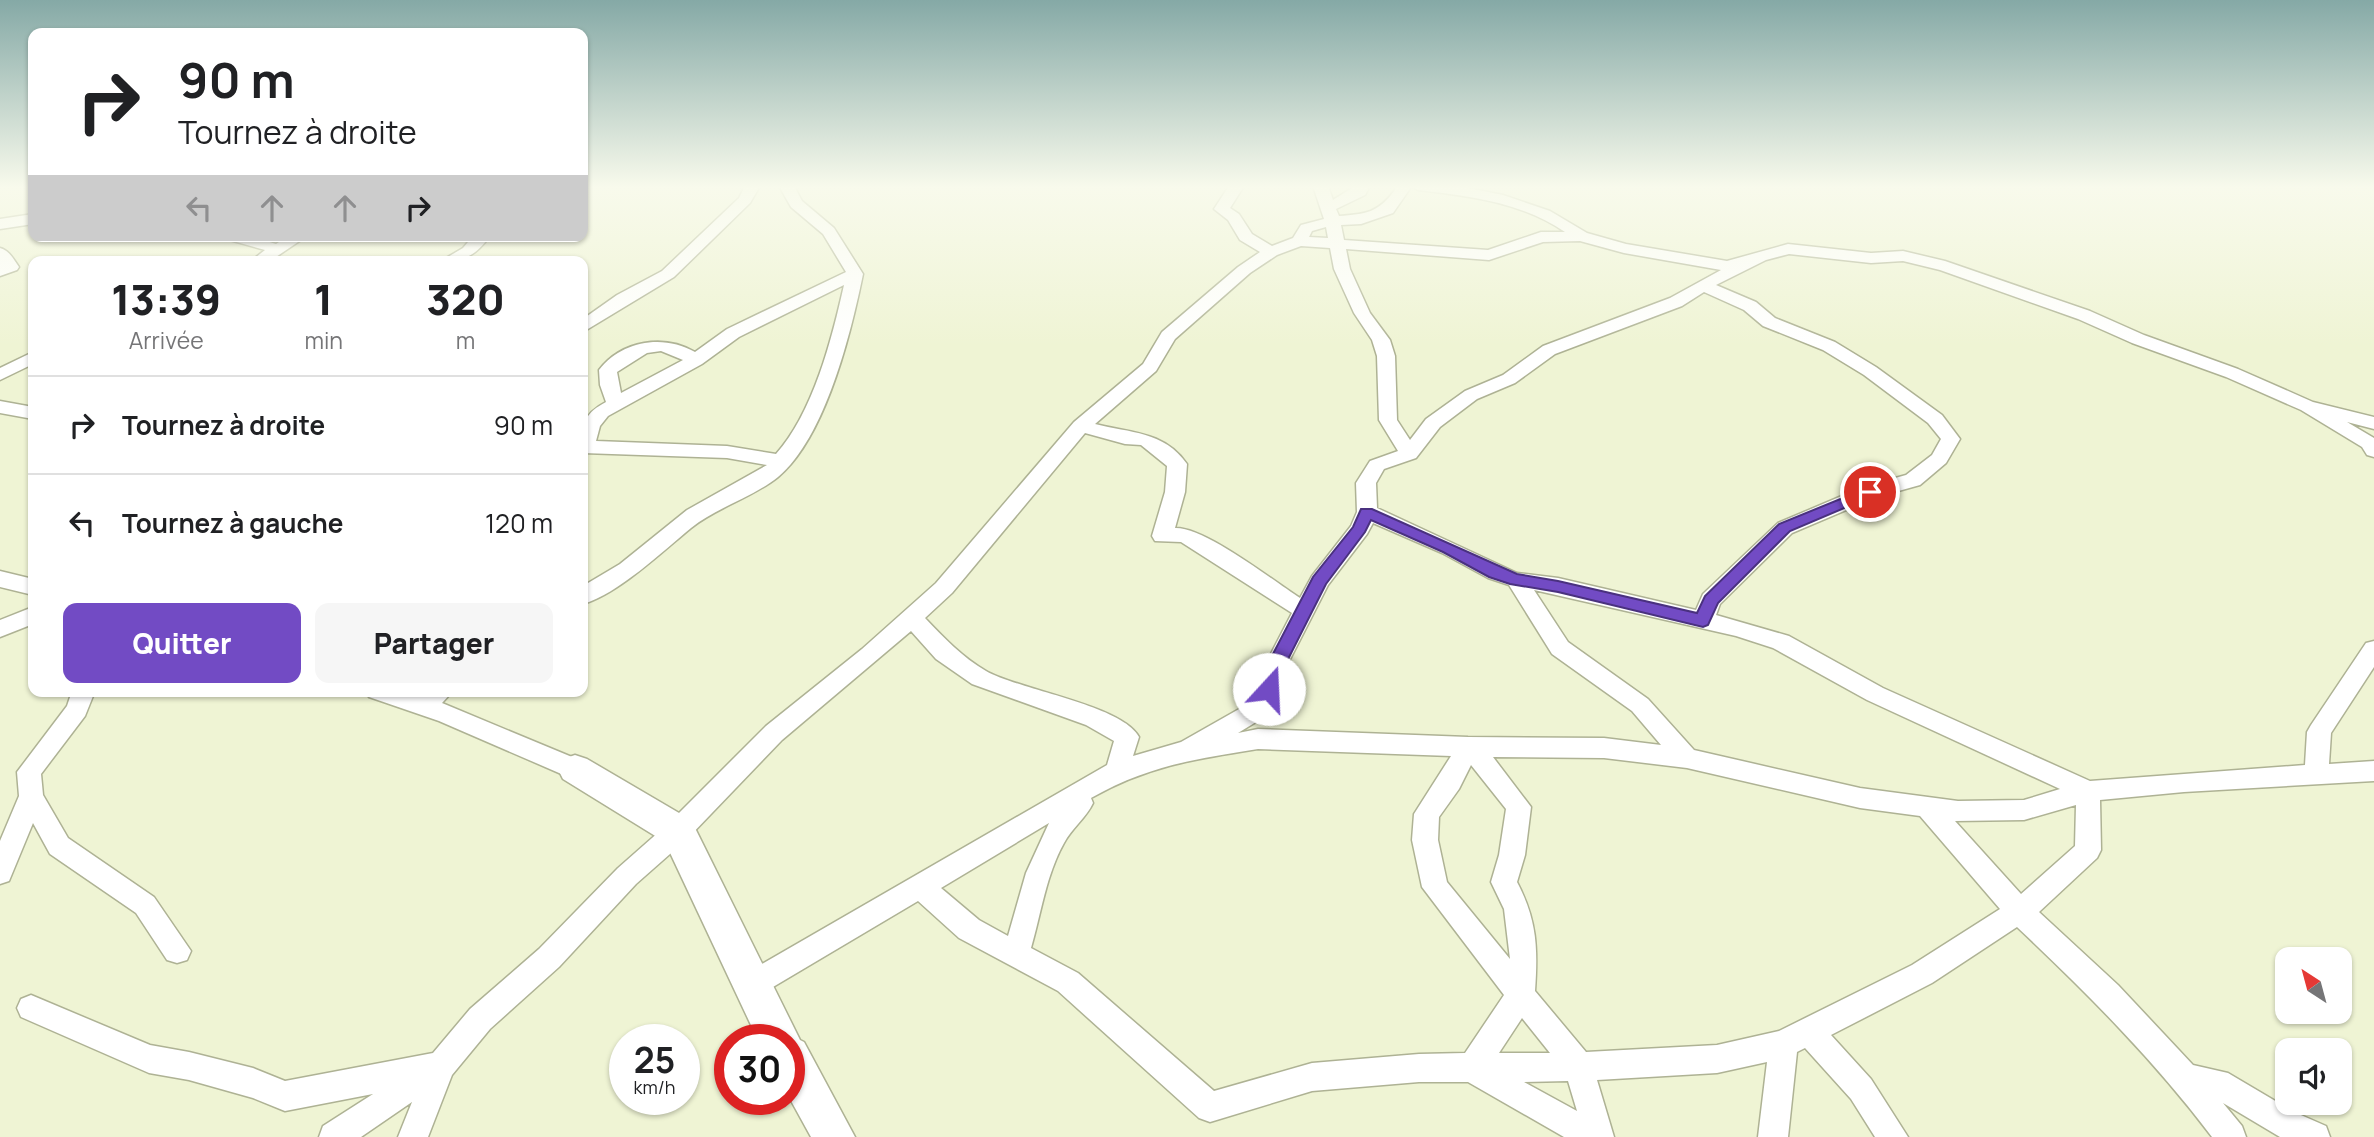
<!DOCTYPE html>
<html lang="fr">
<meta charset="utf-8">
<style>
body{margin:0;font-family:Manrope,sans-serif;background:#f6f6f6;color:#202124;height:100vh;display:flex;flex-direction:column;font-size:26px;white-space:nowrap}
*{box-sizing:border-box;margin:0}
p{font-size:23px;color:#757577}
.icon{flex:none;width:38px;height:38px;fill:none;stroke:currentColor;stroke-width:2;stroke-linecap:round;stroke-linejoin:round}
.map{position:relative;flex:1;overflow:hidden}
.drawer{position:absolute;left:28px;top:256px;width:560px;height:441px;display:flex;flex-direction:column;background:#fff;border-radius:14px;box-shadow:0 2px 5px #0004}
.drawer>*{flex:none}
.guide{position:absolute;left:28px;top:28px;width:560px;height:214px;border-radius:14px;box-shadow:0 2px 5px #0004;background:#fff;color:#202124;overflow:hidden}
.needle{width:46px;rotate:324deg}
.fabs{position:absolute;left:2275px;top:947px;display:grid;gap:14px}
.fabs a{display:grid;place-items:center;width:77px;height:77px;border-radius:14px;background:#fff;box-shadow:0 2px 5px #0004;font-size:35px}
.speed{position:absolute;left:609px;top:1024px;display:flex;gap:14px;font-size:35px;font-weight:700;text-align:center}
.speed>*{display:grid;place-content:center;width:91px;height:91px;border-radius:50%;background:#fff;box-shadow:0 2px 5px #0004;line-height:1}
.speed small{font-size:18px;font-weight:400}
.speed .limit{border:10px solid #d22;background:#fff;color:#111}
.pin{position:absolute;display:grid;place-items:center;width:60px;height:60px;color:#fff;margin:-30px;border:4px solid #fff;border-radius:50%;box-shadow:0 2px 7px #0007}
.me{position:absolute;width:77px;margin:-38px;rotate:20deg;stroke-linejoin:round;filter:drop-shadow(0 0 5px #0008)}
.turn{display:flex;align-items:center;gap:24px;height:147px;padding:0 35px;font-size:32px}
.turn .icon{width:91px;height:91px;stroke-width:2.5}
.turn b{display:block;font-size:49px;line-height:60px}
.lanes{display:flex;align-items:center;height:66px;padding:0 35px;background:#0003;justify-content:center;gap:35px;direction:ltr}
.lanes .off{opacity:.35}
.eta{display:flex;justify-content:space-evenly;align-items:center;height:119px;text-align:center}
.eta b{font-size:42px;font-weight:800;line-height:49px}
.action{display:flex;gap:14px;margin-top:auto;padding:14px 35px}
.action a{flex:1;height:80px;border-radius:14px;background:#724bc4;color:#fff;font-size:28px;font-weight:800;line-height:80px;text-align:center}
.action a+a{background:#f6f6f6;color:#202124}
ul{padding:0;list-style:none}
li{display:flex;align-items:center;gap:21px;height:98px;padding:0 35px;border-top:2px solid #e0e0e0}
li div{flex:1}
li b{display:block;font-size:26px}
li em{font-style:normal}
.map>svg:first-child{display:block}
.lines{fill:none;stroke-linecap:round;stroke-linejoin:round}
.street-casing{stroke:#aeb294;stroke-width:3}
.secondary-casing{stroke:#aeb294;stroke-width:3}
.street{fill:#fff;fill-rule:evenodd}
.secondary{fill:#fff;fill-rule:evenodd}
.route{fill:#724bc4;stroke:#4a317f;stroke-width:2}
</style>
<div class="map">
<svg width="2374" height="1137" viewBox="0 0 2374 1137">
<rect width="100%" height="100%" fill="#eff4d4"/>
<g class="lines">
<g class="street-casing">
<path id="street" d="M 745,186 L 760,186 L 750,203 L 674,277 L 583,332 L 583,319 L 617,295 L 662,271 L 739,198 Z
M 779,186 L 794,186 L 802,201 L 834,228 L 863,274 C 851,333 825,438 778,477 C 752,498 717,507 691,528 C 663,551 618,594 583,604 L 583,586 L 620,564 L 687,510 L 767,465 L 727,458 L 583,453 C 582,427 581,415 606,402 L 600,385 L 599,370 C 622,340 664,334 695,352 L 727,329 L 846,272 L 823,234 L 791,207 ZM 844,285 C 832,339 813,413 776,454 L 727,446 L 596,441 L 600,426 L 608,416 L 702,364 L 739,337 ZM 661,351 L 683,360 L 621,393 L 617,372 L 647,353 Z
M 1229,186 L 1244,186 L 1230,208 L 1239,214 L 1252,234 L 1272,246 L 1293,238 L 1301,225 L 1324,219 L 1313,186 L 1328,186 L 1333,200 L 1355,186 L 1370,186 L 1365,195 L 1336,209 L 1339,216 C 1366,214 1378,213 1395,190 L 1394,186 L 1409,186 L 1409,190 L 1393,213 L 1361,224 L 1341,225 L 1344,240 L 1488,250 L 1541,232 L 1565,232 C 1522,202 1468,196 1418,190 L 1411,186 L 1458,186 L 1503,195 L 1550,211 L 1587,233 L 1626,244 L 1727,261 L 1788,244 L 1871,253 L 1903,251 L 1945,261 L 2090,311 L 2144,335 L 2238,369 L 2313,402 L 2374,417 L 2374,429 L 2347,422 L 2374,438 L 2374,457 L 2367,455 L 2362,447 L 2301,410 L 2226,377 L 2132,343 L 2078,319 L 1940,270 L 1903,261 L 1871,263 L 1789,254 L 1766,260 L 1716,285 L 1756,302 L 1775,318 L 1835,342 L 1876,367 L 1942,415 L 1960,439 L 1946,463 L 1920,485 L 1877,497 L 1792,533 L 1720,604 L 1716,615 L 1789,636 L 1883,688 L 2090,781 L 2305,765 L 2307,732 L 2311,725 L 2366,643 L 2374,641 L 2374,667 L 2331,733 L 2329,764 L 2374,761 L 2374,781 L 2184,792 L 2100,800 L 2101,850 L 2097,858 L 2039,912 L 2118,985 L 2193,1065 L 2228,1073 L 2294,1112 L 2326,1126 L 2330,1137 L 2280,1137 L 2223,1103 L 2242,1126 L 2246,1137 L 2212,1137 C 2154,1060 2087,993 2017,927 L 1932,983 L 1831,1035 L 1871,1079 L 1908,1137 L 1875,1137 L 1851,1099 L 1805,1048 L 1797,1052 L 1788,1137 L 1758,1137 L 1767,1062 L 1717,1073 L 1597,1080 L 1614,1137 L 1564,1137 L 1468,1082 L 1419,1082 L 1312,1091 L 1210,1122 L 1199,1118 L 1058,991 L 959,938 L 918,901 L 761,994 L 751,998 L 741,994 L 737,985 L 741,976 L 1107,765 L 1114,741 L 1086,725 L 972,684 L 936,659 L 911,631 L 782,740 L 687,839 L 636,884 L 559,967 L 490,1029 L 452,1075 L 428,1137 L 398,1137 L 412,1102 L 361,1137 L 319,1137 L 323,1126 L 373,1094 L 285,1111 L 253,1098 L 189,1080 L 149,1073 L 21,1017 L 17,1008 L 21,999 L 31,995 L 150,1045 L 189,1052 L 253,1068 L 285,1081 L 433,1053 L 470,1009 L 539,949 L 618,868 L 669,823 L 766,726 L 862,649 L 936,583 L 1074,422 L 1143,364 L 1162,332 L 1238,267 L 1260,252 L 1240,240 L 1228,220 L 1214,209 ZM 1326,227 L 1328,238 L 1309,237 L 1312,231 ZM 1580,241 L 1624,253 L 1721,270 L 1670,298 L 1543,346 L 1503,375 L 1465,391 L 1426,419 L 1410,440 L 1397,420 L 1395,356 L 1390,340 L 1370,313 L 1350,269 L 1346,249 L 1489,260 L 1543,242 ZM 1301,246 L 1330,248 L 1334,269 L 1354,313 L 1372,340 L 1377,356 L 1379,420 L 1398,451 L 1370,461 L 1356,483 L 1357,512 L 1351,526 L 1312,576 L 1300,598 C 1272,580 1205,527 1175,528 L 1185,492 L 1187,464 C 1164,431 1130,433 1095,424 L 1156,371 L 1175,339 L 1250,273 L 1277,255 ZM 1704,292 L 1744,310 L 1763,326 L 1823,350 L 1864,375 L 1928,423 L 1941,439 L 1932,455 L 1906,475 L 1863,487 L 1778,523 L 1703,594 L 1696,610 L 1558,578 L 1517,573 L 1377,508 L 1376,483 L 1384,469 L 1416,458 L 1440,427 L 1477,399 L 1515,383 L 1555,354 L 1682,306 ZM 1085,433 L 1125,444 L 1141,445 L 1167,466 L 1165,492 L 1152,536 L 1155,541 L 1181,542 L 1292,613 L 1261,673 L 1255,700 L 1181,742 L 1133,756 L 1139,737 C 1122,705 1019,690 986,671 C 962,657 944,638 925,618 L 952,593 ZM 1373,523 L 1442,553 L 1488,578 L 1509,585 L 1552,654 L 1632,711 L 1661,745 L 1604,738 L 1468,737 L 1258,729 L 1238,733 L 1274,711 L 1283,673 L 1328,585 L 1367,534 ZM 1534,590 L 1736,636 L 1773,648 L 1867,700 L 2060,789 L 2024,800 L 1958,801 L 1860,788 L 1694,750 L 1648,699 L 1568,642 ZM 1258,749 L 1451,756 L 1414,814 L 1412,840 L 1422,887 L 1504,995 L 1465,1053 L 1419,1054 L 1312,1063 L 1214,1091 L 1078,973 L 1031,948 C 1041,914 1046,875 1064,843 C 1072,828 1086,818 1093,803 L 1091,798 C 1147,766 1195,759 1258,749 ZM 1493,757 L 1604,758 L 1687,768 L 1860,808 L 1920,816 L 2000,909 L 1912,965 L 1779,1031 L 1717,1045 L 1586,1052 L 1535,991 C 1538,948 1537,920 1517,882 L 1525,855 L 1531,807 ZM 1471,765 L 1506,809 L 1499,855 L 1491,882 L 1504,909 L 1510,959 L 1447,882 L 1438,840 L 1439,817 L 1459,789 ZM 2076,805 L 2075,846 L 2021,894 L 1955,821 L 2024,820 ZM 1049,823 L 1026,873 L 1008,936 L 979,920 L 941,888 ZM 1522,1018 L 1550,1053 L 1499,1053 ZM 1568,1081 L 1577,1111 L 1524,1082 Z
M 33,214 L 33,224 L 0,229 L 0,219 Z
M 224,236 L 250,236 L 276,244 L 288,236 L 307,236 L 270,261 L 251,261 L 265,250 L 226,239 Z
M 473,236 L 490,236 C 475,256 465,261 441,261 L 463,248 Z
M 0,248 C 9,250 14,260 19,267 L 17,270 L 0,276 Z
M 33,352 L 33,364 L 0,380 L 0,368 Z
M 0,401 L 33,407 L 33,419 L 0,413 Z
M 0,571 L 33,579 L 33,595 L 0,587 Z
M 33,607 L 33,624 L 0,637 L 0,620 Z
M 72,691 L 95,691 L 85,716 L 41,774 L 43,795 L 68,838 L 154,897 L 191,951 L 187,960 L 177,963 L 167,960 L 136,913 L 50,854 L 33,823 L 9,881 L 0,884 L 0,841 L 19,796 L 17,772 L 67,706 Z
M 366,691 L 405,691 L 418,696 L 425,691 L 453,691 L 442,703 L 584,762 L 587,769 L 584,776 L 575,779 L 566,776 L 439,721 L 369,697 Z"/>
</g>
<g class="secondary-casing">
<path id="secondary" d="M 575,755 L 587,759 L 691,820 L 800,1040 L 804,1042 L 855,1137 L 811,1137 L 789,1097 L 789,1040 L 758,1040 L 665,842 L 563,779 L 558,769 L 563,759 Z"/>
</g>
<use href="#street" class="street"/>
<use href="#secondary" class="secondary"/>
</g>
<linearGradient id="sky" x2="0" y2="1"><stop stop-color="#85a9a6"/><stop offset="0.54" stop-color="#f8faec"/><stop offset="1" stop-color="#f8faec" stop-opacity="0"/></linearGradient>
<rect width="2374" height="346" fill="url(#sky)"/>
<path class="route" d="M 1870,487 L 1877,492 L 1875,495 L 1790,531 L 1718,603 L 1708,625 L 1703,627 L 1558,592 L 1510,584 L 1489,577 L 1443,552 L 1371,520 L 1365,532 L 1326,584 L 1281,673 L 1275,694 L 1263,694 L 1260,689 L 1263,673 L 1313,577 L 1353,527 L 1361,509 L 1372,509 L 1517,574 L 1558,581 L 1697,613 L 1705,596 L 1779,524 Z"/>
</svg>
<div class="fabs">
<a><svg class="needle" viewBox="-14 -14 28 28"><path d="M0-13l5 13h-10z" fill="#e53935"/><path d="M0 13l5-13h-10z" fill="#757577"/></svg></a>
<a><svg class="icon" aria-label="sound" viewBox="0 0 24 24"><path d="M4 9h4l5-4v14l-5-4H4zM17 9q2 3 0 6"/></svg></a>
</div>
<div class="speed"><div>25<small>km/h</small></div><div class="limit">30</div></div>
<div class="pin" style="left:1870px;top:492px;background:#d93025"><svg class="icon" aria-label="arrive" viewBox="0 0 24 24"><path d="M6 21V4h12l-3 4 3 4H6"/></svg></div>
<svg class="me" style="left:1269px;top:689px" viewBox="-20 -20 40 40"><circle r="19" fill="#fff"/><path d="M0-13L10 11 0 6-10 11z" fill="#724bc4"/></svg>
<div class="guide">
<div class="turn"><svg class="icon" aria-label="right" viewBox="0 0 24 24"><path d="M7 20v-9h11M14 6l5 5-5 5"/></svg><div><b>90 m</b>Tournez à droite</div></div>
<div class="lanes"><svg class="icon off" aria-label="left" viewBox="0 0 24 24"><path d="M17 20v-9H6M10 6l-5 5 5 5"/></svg><svg class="icon off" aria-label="ahead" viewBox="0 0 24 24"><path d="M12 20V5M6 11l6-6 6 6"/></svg><svg class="icon off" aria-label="ahead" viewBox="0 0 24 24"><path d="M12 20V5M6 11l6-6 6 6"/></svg><svg class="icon" aria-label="right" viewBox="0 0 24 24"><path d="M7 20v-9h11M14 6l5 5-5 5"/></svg></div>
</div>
<section class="drawer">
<div class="eta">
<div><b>13:39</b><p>Arrivée</p></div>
<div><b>1</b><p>min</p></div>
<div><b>320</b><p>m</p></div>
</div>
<ul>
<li><svg class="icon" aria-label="right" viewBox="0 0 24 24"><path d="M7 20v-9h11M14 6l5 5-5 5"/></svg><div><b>Tournez à droite</b></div><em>90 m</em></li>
<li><svg class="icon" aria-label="left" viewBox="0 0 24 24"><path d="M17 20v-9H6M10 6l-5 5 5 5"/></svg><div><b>Tournez à gauche</b></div><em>120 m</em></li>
</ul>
<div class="action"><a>Quitter</a><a>Partager</a></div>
</section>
</div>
